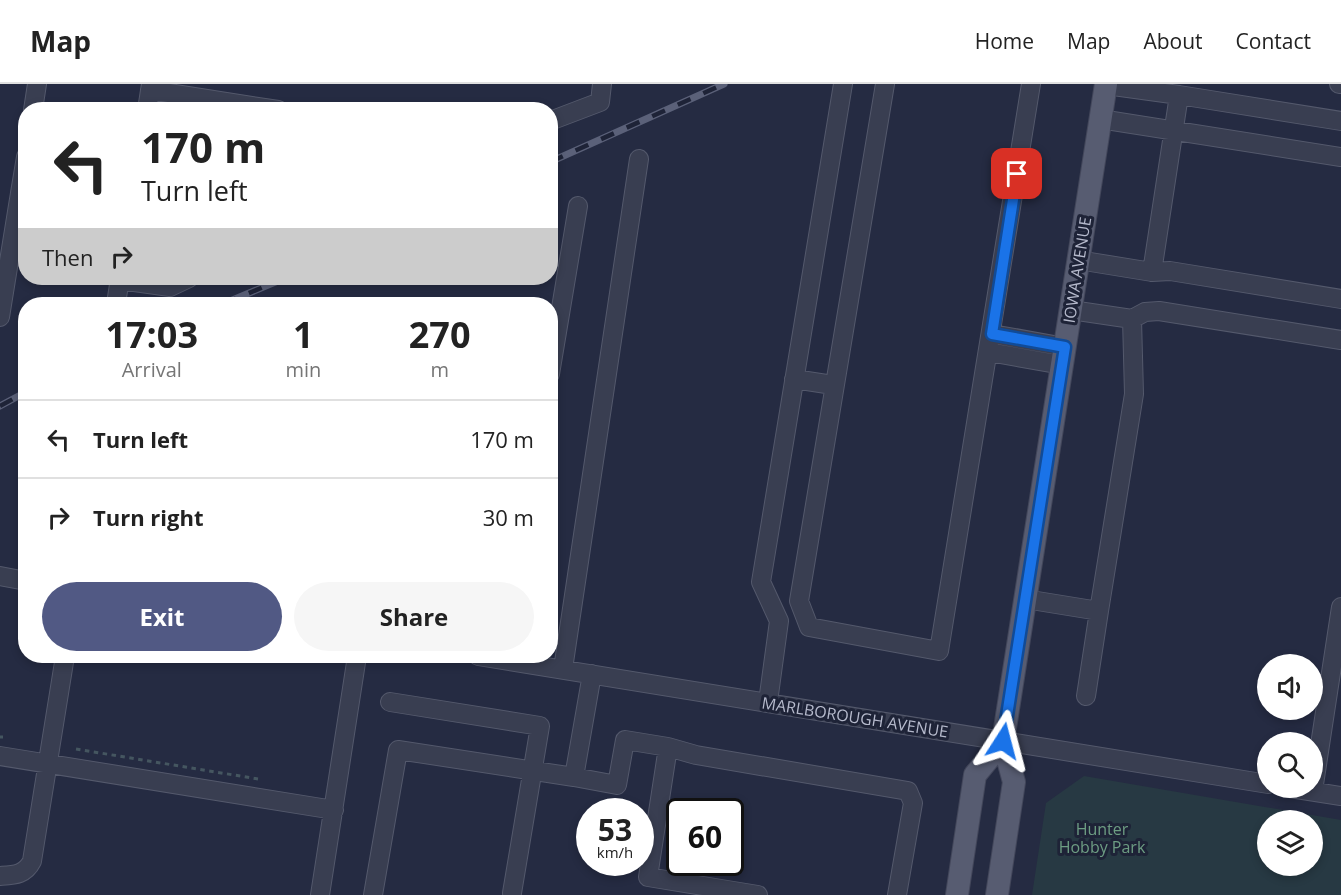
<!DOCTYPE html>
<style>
body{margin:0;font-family:"Open Sans",sans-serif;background:#f6f6f6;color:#222;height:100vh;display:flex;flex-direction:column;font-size:22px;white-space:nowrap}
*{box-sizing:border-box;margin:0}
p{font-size:20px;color:#767676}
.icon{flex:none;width:33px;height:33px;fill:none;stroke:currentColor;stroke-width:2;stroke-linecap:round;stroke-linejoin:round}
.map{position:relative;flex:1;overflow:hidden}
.drawer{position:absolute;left:18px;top:213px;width:540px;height:366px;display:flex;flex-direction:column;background:#fff;border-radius:24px;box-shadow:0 3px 9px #0003}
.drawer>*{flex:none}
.top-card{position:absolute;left:18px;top:18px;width:540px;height:183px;border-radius:24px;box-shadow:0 3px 9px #0003;background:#fff;color:#222;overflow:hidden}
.buttons{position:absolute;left:1257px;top:570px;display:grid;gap:12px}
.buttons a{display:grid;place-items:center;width:66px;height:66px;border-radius:50%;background:#fff;box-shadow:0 3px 9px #0003;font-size:30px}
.speed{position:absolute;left:576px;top:714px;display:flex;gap:12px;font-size:30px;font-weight:700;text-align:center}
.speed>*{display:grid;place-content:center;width:78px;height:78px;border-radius:50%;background:#fff;box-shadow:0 3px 9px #0003;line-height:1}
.speed small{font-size:15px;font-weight:400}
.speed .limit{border:3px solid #111;border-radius:9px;background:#fff;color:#111}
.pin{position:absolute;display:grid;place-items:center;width:51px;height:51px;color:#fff;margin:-26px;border-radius:12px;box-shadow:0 3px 9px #0006}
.me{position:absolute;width:66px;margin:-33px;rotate:9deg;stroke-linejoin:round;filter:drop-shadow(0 0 4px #0008)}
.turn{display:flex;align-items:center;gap:21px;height:126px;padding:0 24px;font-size:27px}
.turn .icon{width:78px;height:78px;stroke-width:2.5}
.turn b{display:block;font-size:42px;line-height:51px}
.then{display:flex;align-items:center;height:57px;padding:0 24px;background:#0003;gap:12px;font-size:22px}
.eta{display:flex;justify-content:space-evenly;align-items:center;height:102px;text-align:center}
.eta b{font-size:36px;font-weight:700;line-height:42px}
.primary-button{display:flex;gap:12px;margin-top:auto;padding:12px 24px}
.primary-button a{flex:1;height:69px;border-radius:36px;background:#515984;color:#fff;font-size:24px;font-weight:700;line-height:69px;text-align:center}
.primary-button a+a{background:#f6f6f6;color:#222}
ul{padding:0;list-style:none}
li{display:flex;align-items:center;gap:18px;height:78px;padding:0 24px;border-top:2px solid #e0e0e0}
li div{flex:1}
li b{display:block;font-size:22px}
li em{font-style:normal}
header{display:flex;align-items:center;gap:36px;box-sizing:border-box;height:84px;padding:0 30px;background:#fff;border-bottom:2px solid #e0e0e0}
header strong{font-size:28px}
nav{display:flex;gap:33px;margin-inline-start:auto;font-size:21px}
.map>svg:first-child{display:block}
.green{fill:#273943;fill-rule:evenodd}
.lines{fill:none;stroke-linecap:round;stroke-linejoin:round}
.minor-casing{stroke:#54596c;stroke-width:20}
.major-casing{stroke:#43475b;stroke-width:24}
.path{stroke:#455660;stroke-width:3;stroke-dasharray:4.5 4.5;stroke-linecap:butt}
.minor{stroke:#393e51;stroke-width:18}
.major{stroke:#575c71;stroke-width:22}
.rail-casing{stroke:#5b6179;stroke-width:7}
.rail{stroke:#1e2337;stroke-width:4.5;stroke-dasharray:14;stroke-linecap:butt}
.route-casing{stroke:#114b97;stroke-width:15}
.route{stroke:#1a73e8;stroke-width:10}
.labels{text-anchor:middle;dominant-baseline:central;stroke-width:6;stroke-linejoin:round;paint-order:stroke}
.street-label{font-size:16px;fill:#b6bacc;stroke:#1e2337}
.park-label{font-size:16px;fill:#6d9d83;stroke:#1e2337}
</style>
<header>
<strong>Map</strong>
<nav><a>Home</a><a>Map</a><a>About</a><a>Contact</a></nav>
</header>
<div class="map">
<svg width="1341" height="811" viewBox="0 0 1341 811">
<rect width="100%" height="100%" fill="#252b42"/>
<path class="green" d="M 1084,692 L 1341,736 L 1341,811 L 1032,811 L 1046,719 ZM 1268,736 L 1312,736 L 1312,782 L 1268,782 Z"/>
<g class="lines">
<g class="minor-casing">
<path id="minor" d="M 885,0 L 799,517 L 809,543 L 939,567 L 1031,0
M 1339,0 L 1341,0
M 1106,1 L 1179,11
M 150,6 L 278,26
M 33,26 L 37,0
M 147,26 L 151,0
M 1100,35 L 1341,73
M 550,37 L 600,18 L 602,0
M 20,109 L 26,73
M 1078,176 L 1152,188 L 1170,187 L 1341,215
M 1152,188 L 1179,11 L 1341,37
M 120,196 L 170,203 L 189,194
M 116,220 L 120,194
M 1071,226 L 1132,235 L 1145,228 L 1159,227 L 1341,256
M 0,233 L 20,109 L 26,109
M 992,250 L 1065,263
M 989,268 L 1062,281
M 550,290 L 578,122
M 794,295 L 833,301
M 0,492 L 26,497
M 1025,515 L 1099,527 L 1134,310 L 1132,235
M 478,572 L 1268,700
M 563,585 L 639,75
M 592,590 L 574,693 L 617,701 L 625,656 L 668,663 L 648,793 L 758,811
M 1086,612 L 1099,527
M 390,618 L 540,642 L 512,809
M 768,618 L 779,537 L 761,498 L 843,0
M 668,663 L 696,671 L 908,707 L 913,719 L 897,811
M 0,672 L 334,726
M 1290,704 L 1341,712
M 1313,707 L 1341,523
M 0,792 C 14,791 25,791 32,777 L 65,572
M 320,811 L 357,572
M 373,811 L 398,666 L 574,693"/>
</g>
<g class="major-casing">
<path id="major" d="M 957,811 L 975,691 L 1003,657
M 997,811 L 1014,698 L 1003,657 L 1106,0"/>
</g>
<path class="path" d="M 0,653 L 3,653
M 76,665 L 258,695"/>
<use href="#minor" class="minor"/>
<use href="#major" class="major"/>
<g class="rail-casing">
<path id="rail" d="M 550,78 L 724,0
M 223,220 L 285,194
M 0,322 L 26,308"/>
</g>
<use href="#rail" class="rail"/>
</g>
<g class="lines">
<g class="route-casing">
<path id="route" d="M 1003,657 L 1065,263 L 992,250 L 1017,90"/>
</g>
<use href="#route" class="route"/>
</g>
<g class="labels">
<g class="street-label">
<text transform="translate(1077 186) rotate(-81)">IOWA AVENUE</text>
<text transform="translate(855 633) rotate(9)">MARLBOROUGH AVENUE</text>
</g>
<g class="park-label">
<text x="1102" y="745">Hunter<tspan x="1102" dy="18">Hobby Park</tspan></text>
</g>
</g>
</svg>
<div class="buttons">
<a><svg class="icon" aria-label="sound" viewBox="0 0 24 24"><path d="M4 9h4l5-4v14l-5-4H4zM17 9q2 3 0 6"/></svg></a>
<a><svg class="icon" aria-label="search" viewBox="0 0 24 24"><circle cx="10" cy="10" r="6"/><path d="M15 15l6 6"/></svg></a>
<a><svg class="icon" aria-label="layers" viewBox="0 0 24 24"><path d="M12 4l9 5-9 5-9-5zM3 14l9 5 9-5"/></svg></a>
</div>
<div class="speed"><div>53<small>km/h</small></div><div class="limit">60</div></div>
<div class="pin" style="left:1017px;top:90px;background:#d93025"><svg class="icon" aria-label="arrive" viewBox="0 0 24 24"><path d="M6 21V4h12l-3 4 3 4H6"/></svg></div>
<svg class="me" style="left:1003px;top:657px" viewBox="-20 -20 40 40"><path d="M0-17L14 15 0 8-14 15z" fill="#1a73e8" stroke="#fff" stroke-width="4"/></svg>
<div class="top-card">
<div class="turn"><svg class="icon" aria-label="left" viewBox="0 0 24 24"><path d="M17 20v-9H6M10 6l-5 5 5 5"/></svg><div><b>170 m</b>Turn left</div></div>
<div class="then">Then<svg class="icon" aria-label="right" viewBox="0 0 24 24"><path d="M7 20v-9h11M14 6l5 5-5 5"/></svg></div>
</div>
<section class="drawer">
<div class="eta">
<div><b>17:03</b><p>Arrival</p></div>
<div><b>1</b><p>min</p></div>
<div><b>270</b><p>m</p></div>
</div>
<ul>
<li><svg class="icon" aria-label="left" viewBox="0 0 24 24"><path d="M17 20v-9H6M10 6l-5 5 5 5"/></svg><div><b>Turn left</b></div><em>170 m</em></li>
<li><svg class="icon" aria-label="right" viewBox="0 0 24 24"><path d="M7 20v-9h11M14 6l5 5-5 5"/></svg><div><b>Turn right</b></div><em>30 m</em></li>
</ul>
<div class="primary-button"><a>Exit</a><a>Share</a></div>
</section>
</div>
